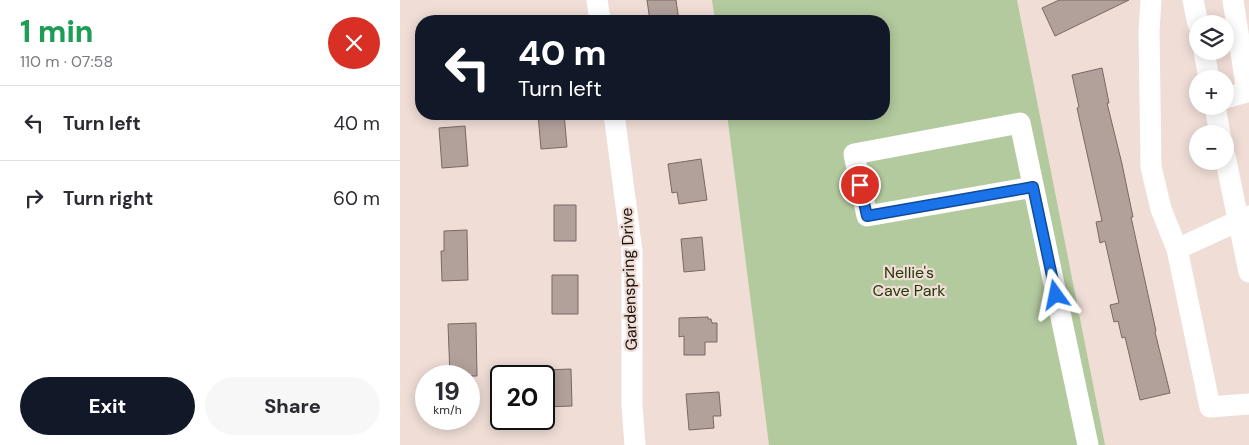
<!DOCTYPE html>
<meta charset="utf-8">
<style>
body{margin:0;font-family:"DM Sans",sans-serif;background:#f7f7f7;color:#2b2b33;height:100vh;display:flex;flex-direction:column;font-size:19px;white-space:nowrap}
*{box-sizing:border-box;margin:0}
p{font-size:16px;color:#7c7c81}
.icon{flex:none;width:28px;height:28px;fill:none;stroke:currentColor;stroke-width:2;stroke-linecap:round;stroke-linejoin:round}
.map{position:relative;flex:1;overflow:hidden}
.side{display:flex;flex-direction:column;background:#fff;width:400px}
.side>*{flex:none}
.hud{position:absolute;left:15px;top:15px;width:475px;height:105px;border-radius:20px;box-shadow:0 2px 12px #0003;background:#111827;color:#fff;overflow:hidden}
.fabs{position:absolute;left:789px;top:15px;display:grid;gap:10px}
.fabs a{display:grid;place-items:center;width:45px;height:45px;border-radius:50%;background:#fff;box-shadow:0 2px 12px #0003;font-size:25px}
.speed{position:absolute;left:15px;top:365px;display:flex;gap:10px;font-size:25px;font-weight:700;text-align:center}
.speed>*{display:grid;place-content:center;width:65px;height:65px;border-radius:50%;background:#fff;box-shadow:0 2px 12px #0003;line-height:1}
.speed small{font-size:12px;font-weight:400}
.speed .limit{border:2px solid #111;border-radius:8px;background:#fff;color:#111}
.pin{position:absolute;display:grid;place-items:center;width:42px;height:42px;color:#fff;margin:-21px;border:2px solid #fff;border-radius:50%;box-shadow:0 1px 5px #0007}
.me{position:absolute;width:55px;margin:-28px;rotate:348deg;stroke-linejoin:round;filter:drop-shadow(0 0 4px #0008)}
.turn{display:flex;align-items:center;gap:18px;height:105px;padding:0 20px;font-size:22px}
.turn .icon{width:65px;height:65px;stroke-width:2.5}
.turn b{display:block;font-size:35px;line-height:42px}
.round{display:grid;place-items:center;flex:none;width:52px;height:52px;border-radius:26px;background:#f7f7f7}
.head{display:flex;align-items:center;justify-content:space-between;height:85px;padding:0 20px}
h1{font-size:30px;font-weight:800;line-height:38px;color:#1e9e55}
.action{display:flex;gap:10px;margin-top:auto;padding:10px 20px}
.action a{flex:1;height:58px;border-radius:30px;background:#111827;color:#fff;font-size:20px;font-weight:800;line-height:58px;text-align:center}
.action a+a{background:#f7f7f7;color:#2b2b33}
ul{padding:0;list-style:none}
li{display:flex;align-items:center;gap:15px;height:75px;padding:0 20px;border-top:1px solid #e1e1e2}
li div{flex:1}
li b{display:block;font-size:19px}
li em{font-style:normal}
main{display:flex;flex:1;min-height:0}
.map>svg:first-child{display:block}
.green{fill:#b3c99e}
.building{fill:#b2a09b;stroke:#796864}
.lines{fill:none;stroke-linecap:round;stroke-linejoin:round}
.minor{stroke:#fff;stroke-width:21}
.route-casing{stroke:#114b97;stroke-width:12}
.route{stroke:#1a73e8;stroke-width:9}
.labels{text-anchor:middle;dominant-baseline:central;stroke-width:4.5;stroke-linejoin:round;paint-order:stroke}
.park-label{font-size:16px;fill:#253908;stroke:#efddd6}
.street-label{font-size:16px;fill:#191210;stroke:#efddd6}
</style>
<main>
<section class="side">
<div class="head"><div><h1>1 min</h1><p>110 m · 07:58</p></div><a class="round" style="background:#d93025;color:#fff"><svg class="icon" aria-label="close" viewBox="0 0 24 24"><path d="M6 6l12 12M18 6L6 18"/></svg></a></div>
<ul>
<li><svg class="icon" aria-label="left" viewBox="0 0 24 24"><path d="M17 20v-9H6M10 6l-5 5 5 5"/></svg><div><b>Turn left</b></div><em>40 m</em></li>
<li><svg class="icon" aria-label="right" viewBox="0 0 24 24"><path d="M7 20v-9h11M14 6l5 5-5 5"/></svg><div><b>Turn right</b></div><em>60 m</em></li>
</ul>
<div class="action"><a>Exit</a><a>Share</a></div>
</section>
<div class="map">
<svg width="849" height="445" viewBox="0 0 849 445">
<rect width="100%" height="100%" fill="#efddd6"/>
<path class="green" d="M 312,0 L 617,0 L 705,445 L 369,445 L 327,114 L 484,114 L 484,21 L 315,21 Z"/>
<path class="building" d="M 247,0 L 276,0 L 279,21 L 250,21 Z
M 659,0 L 729,0 L 655,36 L 642,8 Z
M 702,68 L 709,103 L 707,103 L 722,164 L 733,217 L 731,217 L 756,331 L 755,332 L 770,393 L 740,400 L 725,337 L 722,338 L 718,321 L 714,322 L 710,305 L 719,303 L 705,241 L 700,243 L 696,222 L 702,221 L 677,108 L 679,107 L 672,75 Z
M 138,114 L 164,114 L 167,147 L 141,149 Z
M 65,126 L 68,166 L 42,168 L 39,128 Z
M 301,159 L 307,200 L 279,204 L 277,192 L 272,193 L 268,164 Z
M 154,205 L 176,205 L 176,241 L 154,241 Z
M 67,230 L 68,280 L 42,281 L 41,251 L 44,251 L 44,231 Z
M 302,237 L 305,270 L 284,272 L 281,239 Z
M 152,275 L 178,275 L 178,314 L 152,314 Z
M 308,317 L 308,319 L 311,319 L 312,323 L 317,323 L 317,342 L 305,342 L 305,355 L 284,355 L 284,336 L 279,337 L 279,318 Z
M 76,323 L 77,376 L 50,376 L 48,324 Z
M 171,369 L 172,406 L 144,407 L 144,392 L 146,392 L 145,370 Z
M 319,392 L 321,416 L 313,416 L 314,428 L 289,430 L 286,394 Z"/>
<g class="lines">
<path class="minor" d="M 197,0 L 200,21
M 751,0 L 749,31 L 751,167 L 761,209 L 777,249 L 810,407 L 849,404
M 793,0 L 798,24
M 804,51 L 809,79
M 825,98 L 847,92 L 833,0
M 815,106 L 820,134
M 214,114 L 232,251 L 232,406 L 235,445
M 825,156 L 849,272
M 633,187 L 467,216 L 454,154 L 620,123 L 688,445
M 777,249 L 849,216"/>
</g>
<g class="lines">
<g class="route-casing">
<path id="route" d="M 460,185 L 467,216 L 633,187 L 656,295"/>
</g>
<use href="#route" class="route"/>
</g>
<g class="labels">
<g class="park-label">
<text x="509" y="272">Nellie's<tspan x="509" dy="18">Cave Park</tspan></text>
</g>
<g class="street-label">
<text transform="translate(229 279) rotate(-92)">Gardenspring Drive</text>
</g>
</g>
</svg>
<div class="fabs">
<a><svg class="icon" aria-label="layers" viewBox="0 0 24 24"><path d="M12 4l9 5-9 5-9-5zM3 14l9 5 9-5"/></svg></a>
<a>+</a>
<a>−</a>
</div>
<div class="speed"><div>19<small>km/h</small></div><div class="limit">20</div></div>
<div class="pin" style="left:460px;top:185px;background:#d93025"><svg class="icon" aria-label="arrive" viewBox="0 0 24 24"><path d="M6 21V4h12l-3 4 3 4H6"/></svg></div>
<svg class="me" style="left:656px;top:295px" viewBox="-20 -20 40 40"><path d="M0-17L14 15 0 8-14 15z" fill="#1a73e8" stroke="#fff" stroke-width="4"/></svg>
<div class="hud">
<div class="turn"><svg class="icon" aria-label="left" viewBox="0 0 24 24"><path d="M17 20v-9H6M10 6l-5 5 5 5"/></svg><div><b>40 m</b>Turn left</div></div>
</div>
</div>
</main>
